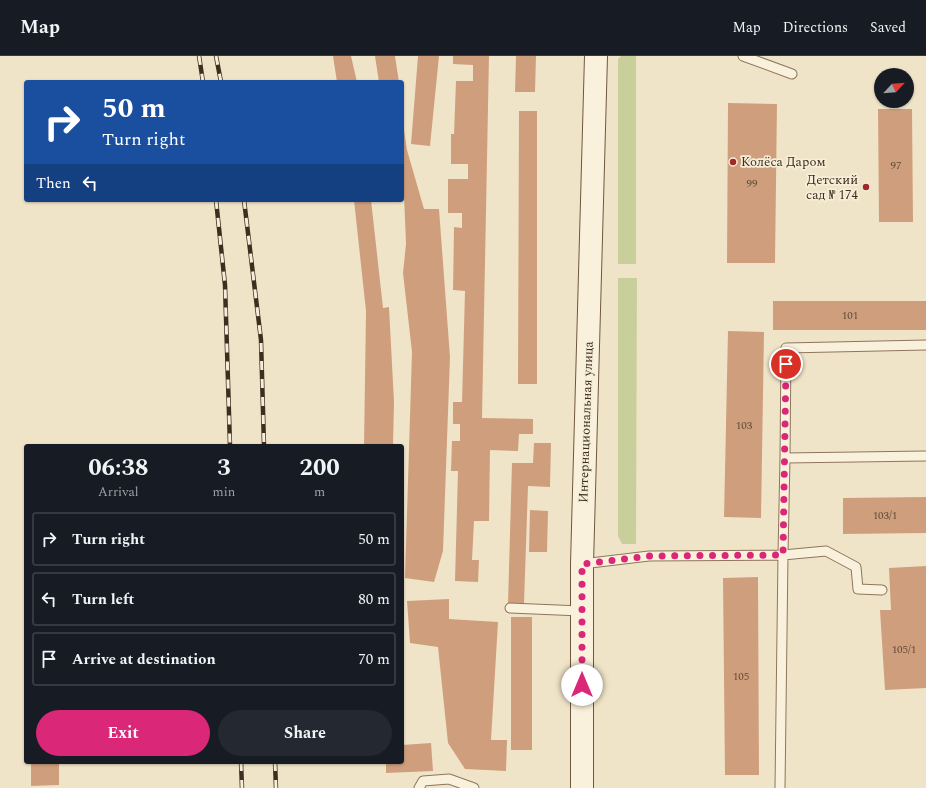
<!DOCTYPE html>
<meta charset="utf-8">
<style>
body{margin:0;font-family:Spectral,serif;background:#242831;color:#f1f3f6;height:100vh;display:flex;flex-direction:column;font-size:15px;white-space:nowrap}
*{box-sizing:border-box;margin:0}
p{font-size:13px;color:#9ea1a6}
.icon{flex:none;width:22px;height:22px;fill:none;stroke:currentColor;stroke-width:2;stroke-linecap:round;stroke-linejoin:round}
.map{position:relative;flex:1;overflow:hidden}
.details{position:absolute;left:24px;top:388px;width:380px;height:320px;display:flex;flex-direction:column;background:#171b24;border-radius:4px;box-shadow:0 1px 3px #0004}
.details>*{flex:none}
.guide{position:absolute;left:24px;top:24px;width:380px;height:122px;border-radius:4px;box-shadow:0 1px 3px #0004;background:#1a4fa0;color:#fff;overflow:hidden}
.needle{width:26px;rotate:64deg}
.tools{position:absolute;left:874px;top:12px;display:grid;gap:8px}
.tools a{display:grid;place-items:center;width:40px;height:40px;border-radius:50%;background:#171b24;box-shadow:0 1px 3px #0004;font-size:20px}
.pin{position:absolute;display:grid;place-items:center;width:34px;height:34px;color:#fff;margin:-17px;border:2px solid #fff;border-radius:50%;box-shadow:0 1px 4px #0007}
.me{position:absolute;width:44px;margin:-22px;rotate:0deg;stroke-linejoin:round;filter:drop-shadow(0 0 3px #0008)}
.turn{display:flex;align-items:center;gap:14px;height:84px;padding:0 12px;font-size:18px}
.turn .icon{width:52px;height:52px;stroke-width:2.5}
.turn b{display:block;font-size:28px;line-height:34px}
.then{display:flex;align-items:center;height:38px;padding:0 12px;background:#0003;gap:8px;font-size:15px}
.eta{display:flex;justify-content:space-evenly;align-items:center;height:68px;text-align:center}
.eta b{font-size:24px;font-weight:700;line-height:28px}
.action{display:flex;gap:8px;margin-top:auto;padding:8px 12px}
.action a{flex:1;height:46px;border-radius:24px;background:#db2777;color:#fff;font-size:16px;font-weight:700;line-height:46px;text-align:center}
.action a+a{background:#242831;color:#f1f3f6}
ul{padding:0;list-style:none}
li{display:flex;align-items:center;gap:12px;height:54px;margin:0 8px 6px;padding:0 4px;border:2px solid #363941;border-radius:4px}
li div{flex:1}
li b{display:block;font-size:15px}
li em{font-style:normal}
header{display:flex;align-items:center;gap:24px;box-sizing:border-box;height:56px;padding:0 20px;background:#171b24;border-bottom:1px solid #363941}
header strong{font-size:19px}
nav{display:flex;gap:22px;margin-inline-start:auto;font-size:14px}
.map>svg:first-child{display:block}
.green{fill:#c9cf9b}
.building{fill:#cf9f7d}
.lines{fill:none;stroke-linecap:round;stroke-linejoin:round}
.lane-casing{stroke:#8d765c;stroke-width:11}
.secondary-casing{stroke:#6f573f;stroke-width:24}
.lane{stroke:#faf1dc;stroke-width:9}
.secondary{stroke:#faf1dc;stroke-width:22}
.rail-casing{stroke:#3d2e20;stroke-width:4.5}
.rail{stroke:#f7eed8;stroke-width:3;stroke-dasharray:9;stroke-linecap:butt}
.route{stroke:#db2777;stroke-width:7;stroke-dasharray:0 12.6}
.poi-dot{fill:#9e2a2b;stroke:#f7eed8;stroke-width:1.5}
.labels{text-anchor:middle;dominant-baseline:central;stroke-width:3.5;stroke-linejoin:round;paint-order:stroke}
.number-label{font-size:11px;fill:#624a37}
.poi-label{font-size:13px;fill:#3d2e20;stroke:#f7eed8;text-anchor:start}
.street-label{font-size:13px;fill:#3d2e20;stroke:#f7eed8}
</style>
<header>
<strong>Map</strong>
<nav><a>Map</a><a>Directions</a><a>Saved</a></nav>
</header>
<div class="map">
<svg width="926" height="732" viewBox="0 0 926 732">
<rect width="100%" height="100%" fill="#f0e4c8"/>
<path class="green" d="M 621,0 L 636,0 L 636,208 L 618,208 L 618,3 Z
M 618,222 L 637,222 L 636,488 L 622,488 L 618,480 Z"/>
<path class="building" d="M 333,0 L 351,0 L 357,26 L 337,26 Z
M 375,0 L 395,0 L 399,26 L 379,26 Z
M 418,0 L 439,0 L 430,90 L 411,88 Z
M 453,0 L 489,0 L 482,362 L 533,363 L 533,378 L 519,378 L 518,395 L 490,394 L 489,465 L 474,465 L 472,504 L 479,504 L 478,526 L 455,525 L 458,415 L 451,415 L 452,385 L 460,385 L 460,368 L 453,368 L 453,346 L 462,346 L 465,235 L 453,234 L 454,171 L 462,172 L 462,157 L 448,157 L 448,123 L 468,123 L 468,108 L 451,108 L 451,78 L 454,78 L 456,25 L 473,25 L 473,9 L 453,8 Z
M 516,0 L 536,0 L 535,36 L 515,36 Z
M 728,47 L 777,48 L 775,207 L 727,207 Z
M 878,53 L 912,53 L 913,166 L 879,166 Z
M 519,55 L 537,55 L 537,328 L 518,328 Z
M 402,61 L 407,94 L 424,153 L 439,153 L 450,301 L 443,495 L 434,526 L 405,522 L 412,296 L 403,217 L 406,188 L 404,139 L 402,135 Z
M 354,144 L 371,144 L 383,252 L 389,251 L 394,346 L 393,390 L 364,390 L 366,255 Z
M 773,245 L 926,245 L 926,274 L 773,274 Z
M 728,275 L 764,276 L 761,462 L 724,461 Z
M 534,387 L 551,387 L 550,431 L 528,430 L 524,548 L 508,548 L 512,407 L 533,407 Z
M 926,441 L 926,477 L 843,478 L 843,442 Z
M 530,454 L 548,455 L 547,496 L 529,496 Z
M 926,510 L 926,632 L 885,634 L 880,554 L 891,554 L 889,512 Z
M 758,521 L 759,719 L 725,719 L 723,522 Z
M 449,543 L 449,563 L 498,566 L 491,684 L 507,684 L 506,715 L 465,713 L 448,687 L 438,591 L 410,587 L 407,545 Z
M 511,561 L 532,561 L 532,694 L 511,694 Z
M 431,687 L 433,715 L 386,717 L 386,706 L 402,706 L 402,689 Z
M 31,706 L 59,706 L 59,729 L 31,730 Z"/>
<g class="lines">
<g class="lane-casing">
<path id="lane" d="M 743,0 L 792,18
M 785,402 L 786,292 L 926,289
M 582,508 L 649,500 L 783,499 L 785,402 L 926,400
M 510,552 L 581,555
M 419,732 L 423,725 L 449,723 L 474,732
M 780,732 L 783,499 L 826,495 L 856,511 L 858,533 L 882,534"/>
</g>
<g class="secondary-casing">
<path id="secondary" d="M 582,732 L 582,508 L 596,0"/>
</g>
<use href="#lane" class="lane"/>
<use href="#secondary" class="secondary"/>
<g class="rail-casing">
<path id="rail" d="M 199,0 L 203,26
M 216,0 L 221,26
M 216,144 L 225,229 L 230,390
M 244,144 L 261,284 L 264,390
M 241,706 L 242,732
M 275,706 L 276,732"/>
</g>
<use href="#rail" class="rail"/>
</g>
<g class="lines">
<path class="route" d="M 582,629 L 582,508 L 649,500 L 783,499 L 786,308"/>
</g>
<g class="poi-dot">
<circle cx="733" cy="106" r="4"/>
<circle cx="866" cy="131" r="4"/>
</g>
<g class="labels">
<g class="number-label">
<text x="896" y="109">97</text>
<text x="752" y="127">99</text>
<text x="850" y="259">101</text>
<text x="744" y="369">103</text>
<text x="885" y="459">103/1</text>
<text x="904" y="593">105/1</text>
<text x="741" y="620">105</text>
</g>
<g class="poi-label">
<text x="741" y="106">Колёса Даром</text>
<text x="858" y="124" text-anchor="end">Детский<tspan x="858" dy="15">сад № 174</tspan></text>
</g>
<g class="street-label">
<text transform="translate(586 366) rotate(-88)">Интернациональная улица</text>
</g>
</g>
</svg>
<div class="tools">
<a><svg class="needle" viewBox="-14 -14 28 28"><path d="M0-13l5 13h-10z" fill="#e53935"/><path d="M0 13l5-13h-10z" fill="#9ea1a6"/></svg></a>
</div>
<div class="pin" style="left:786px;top:308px;background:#d93025"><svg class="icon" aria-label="arrive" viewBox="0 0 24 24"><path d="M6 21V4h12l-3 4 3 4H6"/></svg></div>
<svg class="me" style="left:582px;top:629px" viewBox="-20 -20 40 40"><circle r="19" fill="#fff"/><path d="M0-13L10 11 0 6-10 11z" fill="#db2777"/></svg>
<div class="guide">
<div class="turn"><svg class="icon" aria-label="right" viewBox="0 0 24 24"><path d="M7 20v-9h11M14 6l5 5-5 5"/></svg><div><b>50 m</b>Turn right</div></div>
<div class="then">Then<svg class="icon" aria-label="left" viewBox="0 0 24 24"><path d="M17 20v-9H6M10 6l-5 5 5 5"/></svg></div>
</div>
<section class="details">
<div class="eta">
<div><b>06:38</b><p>Arrival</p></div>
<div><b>3</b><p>min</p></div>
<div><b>200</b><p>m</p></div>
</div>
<ul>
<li><svg class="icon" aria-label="right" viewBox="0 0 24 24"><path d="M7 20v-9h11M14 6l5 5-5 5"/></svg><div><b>Turn right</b></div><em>50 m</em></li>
<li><svg class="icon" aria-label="left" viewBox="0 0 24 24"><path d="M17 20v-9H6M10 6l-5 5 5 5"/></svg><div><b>Turn left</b></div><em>80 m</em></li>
<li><svg class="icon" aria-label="arrive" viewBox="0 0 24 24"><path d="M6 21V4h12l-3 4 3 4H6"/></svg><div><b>Arrive at destination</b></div><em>70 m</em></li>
</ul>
<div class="action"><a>Exit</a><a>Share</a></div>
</section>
</div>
